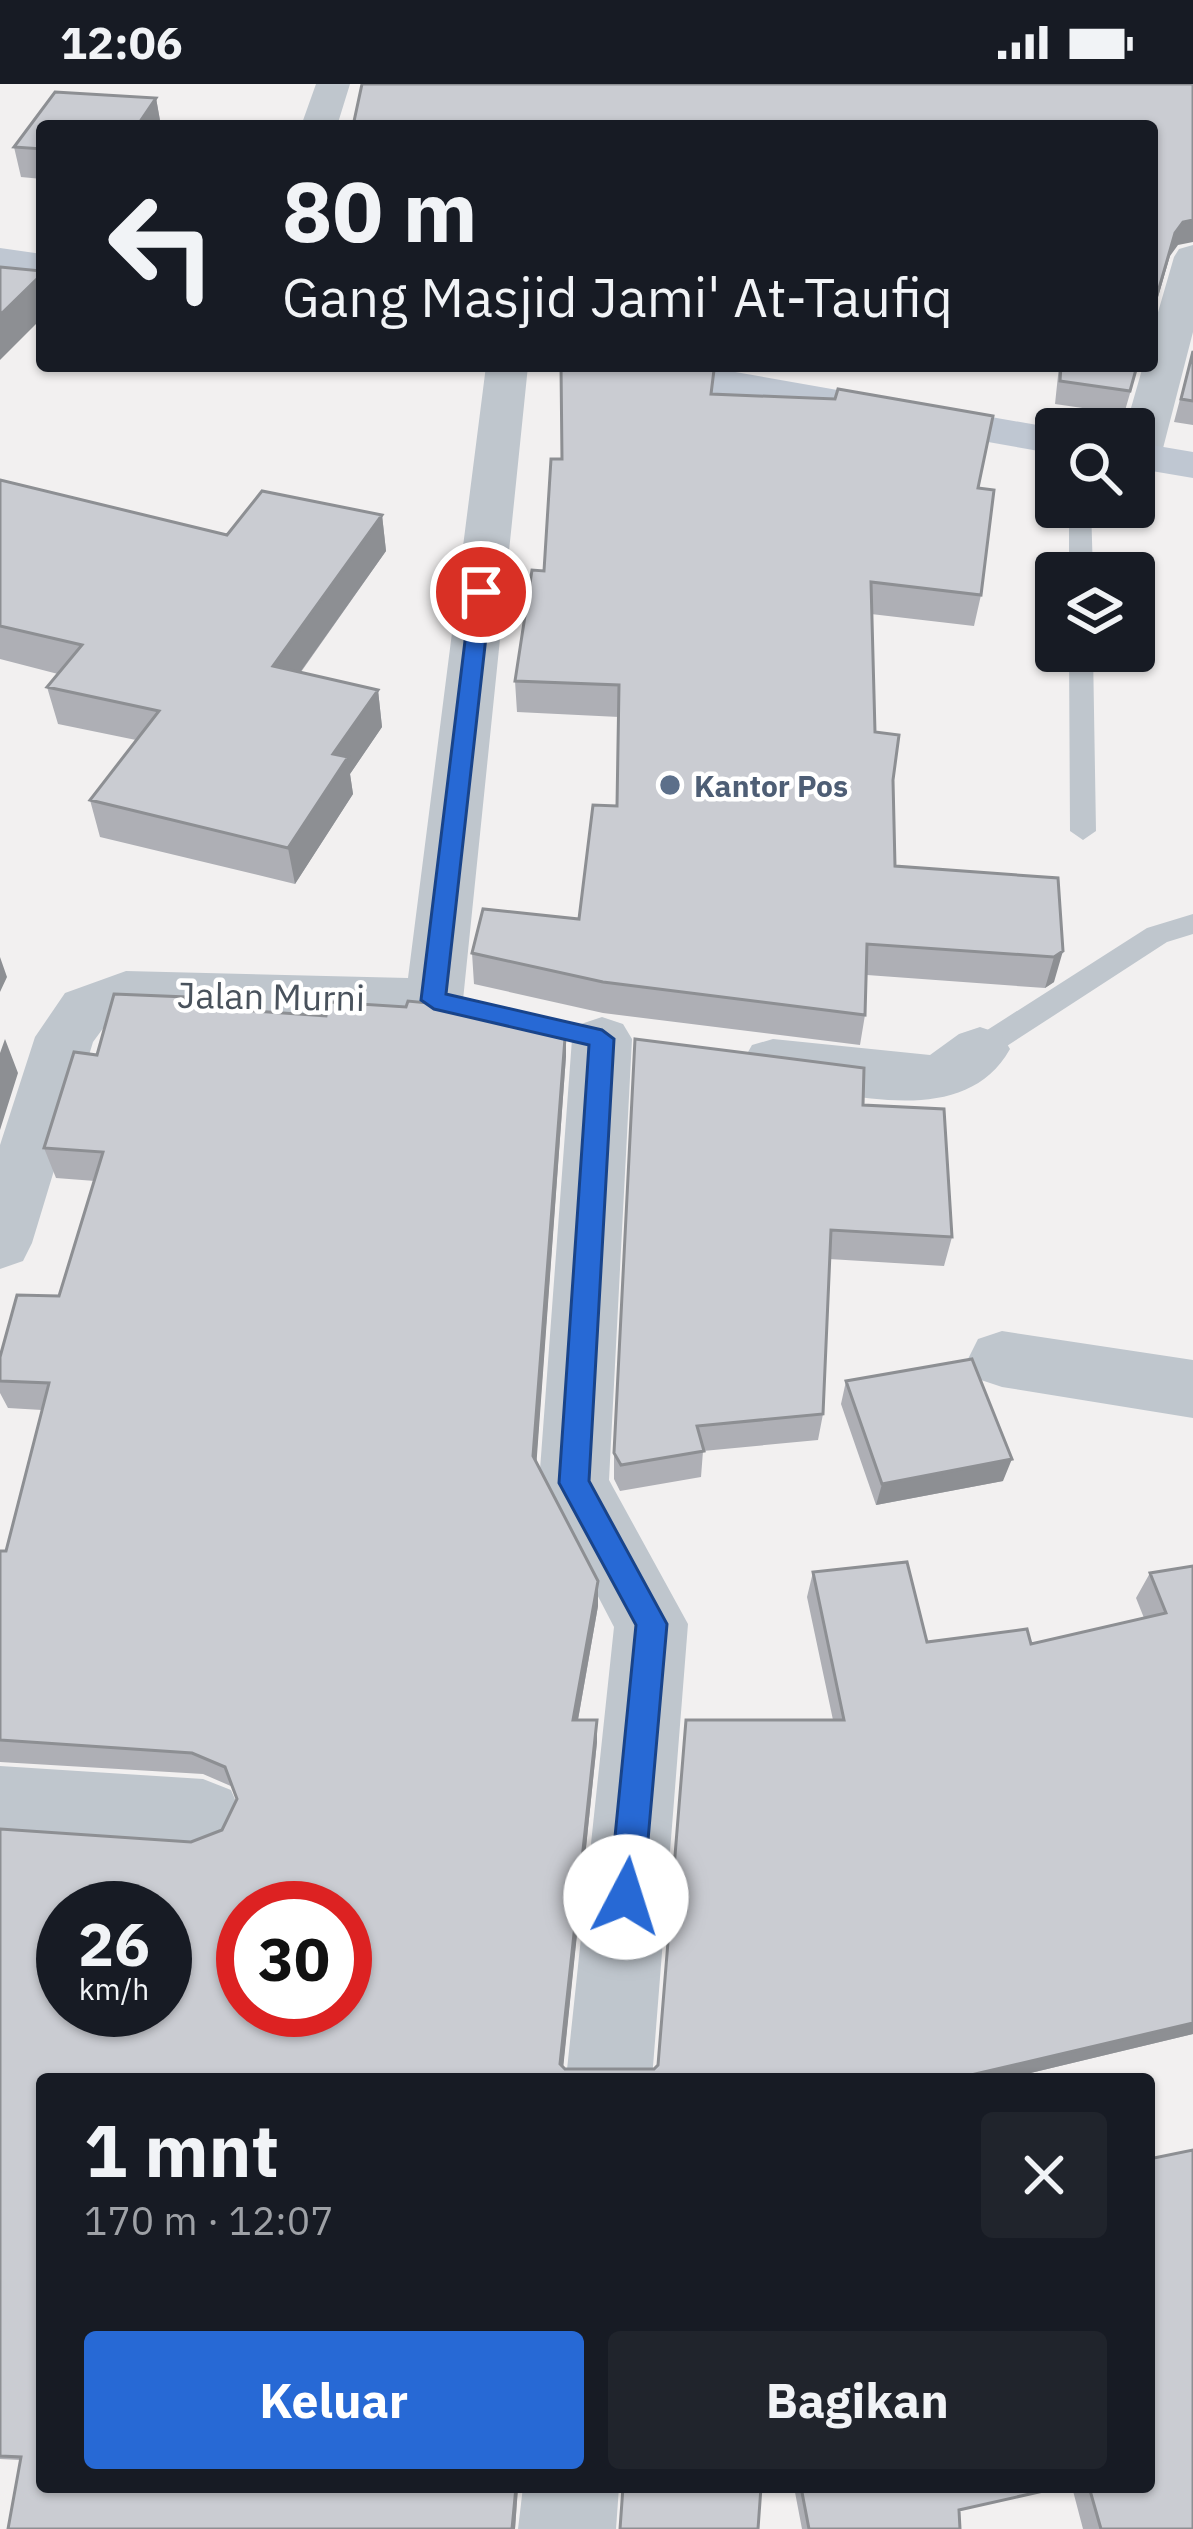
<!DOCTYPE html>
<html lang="id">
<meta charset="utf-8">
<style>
body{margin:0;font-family:"IBM Plex Sans",sans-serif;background:#20242c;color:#f1f3f6;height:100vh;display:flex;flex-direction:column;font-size:45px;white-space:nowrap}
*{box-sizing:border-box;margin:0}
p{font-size:39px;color:#9ea1a6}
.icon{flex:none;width:66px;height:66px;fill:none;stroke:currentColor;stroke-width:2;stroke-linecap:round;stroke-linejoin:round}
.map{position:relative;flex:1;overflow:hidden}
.sheet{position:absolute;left:36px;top:1989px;width:1119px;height:420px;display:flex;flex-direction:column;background:#171b24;border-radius:12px;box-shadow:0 3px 9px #0004}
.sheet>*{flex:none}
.guide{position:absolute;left:36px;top:36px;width:1122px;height:252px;border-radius:12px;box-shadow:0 3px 9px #0004;background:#171b24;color:#f1f3f6;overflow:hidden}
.buttons{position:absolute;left:1035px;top:324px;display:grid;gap:24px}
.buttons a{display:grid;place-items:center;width:120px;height:120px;border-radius:12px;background:#171b24;box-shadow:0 3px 9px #0004;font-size:60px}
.speed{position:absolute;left:36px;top:1797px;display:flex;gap:24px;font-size:60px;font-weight:700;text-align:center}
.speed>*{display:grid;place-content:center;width:156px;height:156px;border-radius:50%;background:#171b24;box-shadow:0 3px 9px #0004;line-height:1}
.speed small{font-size:30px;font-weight:400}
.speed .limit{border:18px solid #d22;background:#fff;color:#111}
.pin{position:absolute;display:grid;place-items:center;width:102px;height:102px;color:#fff;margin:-51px;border:6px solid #fff;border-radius:50%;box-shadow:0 3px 12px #0007}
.me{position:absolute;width:132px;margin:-66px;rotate:5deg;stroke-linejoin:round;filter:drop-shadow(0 0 9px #0008)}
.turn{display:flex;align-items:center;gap:42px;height:252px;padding:0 48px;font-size:54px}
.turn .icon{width:156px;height:156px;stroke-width:2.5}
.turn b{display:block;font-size:84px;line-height:102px}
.round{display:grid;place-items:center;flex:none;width:126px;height:126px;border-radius:12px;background:#20242c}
.headline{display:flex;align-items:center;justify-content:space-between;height:204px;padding:0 48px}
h1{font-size:72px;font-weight:700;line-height:90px}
.cta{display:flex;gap:24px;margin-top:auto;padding:24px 48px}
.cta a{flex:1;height:138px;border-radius:12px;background:#2769d5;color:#fff;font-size:48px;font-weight:700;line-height:138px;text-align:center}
.cta a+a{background:#20242c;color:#f1f3f6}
.status{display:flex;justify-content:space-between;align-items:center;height:84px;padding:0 60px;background:#171b24;direction:ltr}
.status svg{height:33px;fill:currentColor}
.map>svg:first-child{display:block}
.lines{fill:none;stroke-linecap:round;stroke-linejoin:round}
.service{fill:#bfc6cd;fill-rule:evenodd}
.minor{fill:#bfc6cd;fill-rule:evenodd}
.tertiary{fill:#bfc6cd;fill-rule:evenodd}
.secondary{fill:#bfc7d2;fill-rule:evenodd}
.wall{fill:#aeafb5}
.shaded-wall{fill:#8d8f93}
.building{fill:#caccd2;stroke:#8d8f93;stroke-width:3;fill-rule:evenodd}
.route{fill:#2769d5;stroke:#19448a;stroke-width:3}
.service-dot{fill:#5c6f8a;stroke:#fff;stroke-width:4.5}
.labels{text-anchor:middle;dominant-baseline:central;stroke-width:9;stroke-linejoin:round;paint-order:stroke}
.far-service-label{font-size:30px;font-weight:bold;fill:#4e5e75;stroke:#fff;text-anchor:start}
.street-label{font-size:36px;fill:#49525c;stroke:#fff}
</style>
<div class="status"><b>12:06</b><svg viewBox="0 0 49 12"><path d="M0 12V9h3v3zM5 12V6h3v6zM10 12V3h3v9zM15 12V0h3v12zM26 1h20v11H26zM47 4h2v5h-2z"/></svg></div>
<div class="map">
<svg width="1193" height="2445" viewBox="0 0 1193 2445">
<rect width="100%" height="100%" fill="#f2f0f0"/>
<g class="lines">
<path class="service" d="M 1069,423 L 1091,423 L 1093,489 L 1069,489 Z
M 1069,567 L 1093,567 L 1096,747 L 1083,756 L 1070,747 Z
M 1193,830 L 1193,850 L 1167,858 L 990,973 L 970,973 L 965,965 L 970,957 L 1147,844 Z"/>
<path class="minor" d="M 1193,161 L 1193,248 L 1161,372 L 1155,381 L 1134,384 L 1134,345 L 1125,345 L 1143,282 L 1152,282 L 1152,249 L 1174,173 L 1179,165 Z
M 602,933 L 623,940 L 632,955 L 609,1396 L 688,1540 L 652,1995 L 566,1995 L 614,1543 L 539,1399 L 572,955 L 581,940 Z
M 980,943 L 1001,950 L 1010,965 C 964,1047 848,1009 773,999 L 752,993 L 743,977 L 752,961 L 773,955 L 930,971 L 959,950 Z
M 1002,1247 L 1193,1276 L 1193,1334 L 1002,1303 L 978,1295 L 968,1275 L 978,1255 Z
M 0,1682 L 203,1695 L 231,1706 L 243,1734 L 231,1762 L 203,1773 L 0,1760 Z
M 523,2403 L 619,2403 L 616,2445 L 518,2445 Z"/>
<path class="tertiary" d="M 316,0 L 350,0 L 337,42 L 301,42 Z
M 486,282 L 528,282 L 463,916 L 455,931 L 434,937 L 131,929 L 107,939 L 93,958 L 32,1159 L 23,1177 L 0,1185 L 0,1061 L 35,953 L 65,909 L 126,887 L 408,894 Z"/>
<path class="secondary" d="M 0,164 L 42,170 L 42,194 L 0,188 Z
M 608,282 L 701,282 L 1060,345 L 1056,345 L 1056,370 L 629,295 L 614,291 Z
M 1134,358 L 1193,368 L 1193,394 L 1134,384 Z"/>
</g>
<path class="wall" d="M 55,8 L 156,14 L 161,42 L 42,42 L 42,95 L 21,93 L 14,63 Z
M 1193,266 L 1193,341 L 1174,338 Z
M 1059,282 L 1138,282 L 1124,330 L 1055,320 Z
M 713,310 L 979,404 L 981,511 L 974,542 L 871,530 L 875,648 L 893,696 L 895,782 L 1058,794 L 1054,898 L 1045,904 L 867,891 L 865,931 L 860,961 L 603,929 L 474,900 L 472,869 L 579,835 L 617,722 L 619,633 L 517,628 L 515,597 L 544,487 L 562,375 Z
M 0,396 L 227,451 L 382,431 L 386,467 L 301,588 L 378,606 L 382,643 L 350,690 L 353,710 L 295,800 L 100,753 L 90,716 L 136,656 L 58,640 L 47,603 L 58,590 L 0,575 Z
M 186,913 L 188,923 L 566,972 L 536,1378 L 598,1522 L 578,1636 L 597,1658 L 563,1982 L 565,1985 L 654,1985 L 658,1981 L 833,1636 L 807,1513 L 813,1488 L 927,1558 L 1031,1560 L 1144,1534 L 1136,1514 L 1150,1489 L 1193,1482 L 1193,1950 L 1006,1995 L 42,1995 L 518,2403 L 515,2445 L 8,2445 L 20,2376 L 0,2375 L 0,1745 L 191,1758 L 222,1746 L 237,1715 L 233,1703 L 203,1690 L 0,1678 L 0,1467 L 6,1467 L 42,1326 L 8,1324 L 0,1309 L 0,1273 L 59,1212 L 95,1097 L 56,1094 L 44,1064 L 97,971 Z
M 863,1021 L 952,1153 L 944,1182 L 829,1175 L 823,1330 L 818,1356 L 703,1367 L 701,1393 L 620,1407 L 614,1395 L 614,1369 Z
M 846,1297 L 1003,1397 L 876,1421 L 841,1320 Z
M 794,2403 L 1061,2403 L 959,2426 L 960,2445 L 802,2445 Z
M 1072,2403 L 1149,2403 L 1193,2445 L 1083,2445 Z"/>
<path class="shaded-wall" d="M 156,14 L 161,42 L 137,42 Z
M 1193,136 L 1193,158 L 1178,161 L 1170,172 L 1152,233 L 1175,149 L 1183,138 Z
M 42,190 L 42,234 L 0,276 L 0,231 Z
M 382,431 L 386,467 L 279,618 L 273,582 Z
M 378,606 L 382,643 L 350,690 L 353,710 L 295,800 L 288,764 L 333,670 Z
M 1063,867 L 1054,898 L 1045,904 L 1054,873 Z
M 0,873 L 7,893 L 0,908 Z
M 566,941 L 566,972 L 535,1399 L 533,1372 Z
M 5,955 L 18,989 L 0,1046 L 0,969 Z
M 1012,1375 L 1003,1397 L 876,1421 L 882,1400 Z
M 598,1497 L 598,1522 L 574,1658 L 573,1636 Z
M 597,1636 L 597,1658 L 562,1995 L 560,1980 Z
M 1193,1939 L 1193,1950 L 1006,1995 L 969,1995 L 971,1991 Z
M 516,2403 L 518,2403 L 515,2445 L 512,2445 Z"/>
<path class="building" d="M 362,0 L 1193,0 L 1193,136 L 1183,138 L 1175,149 L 1153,225 L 1152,255 L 1152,42 L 353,42 Z
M 55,8 L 156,14 L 137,42 L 42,42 L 42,65 L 14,63 Z
M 0,183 L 42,187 L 42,190 L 0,231 Z
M 1193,267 L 1193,317 L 1181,315 Z
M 561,282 L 637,282 L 714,286 L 711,310 L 835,315 L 838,305 L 993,332 L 978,404 L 994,406 L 981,511 L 871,498 L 875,648 L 899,651 L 893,696 L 895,782 L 1058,794 L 1063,867 L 1054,873 L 867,860 L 865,931 L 603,898 L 472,869 L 483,825 L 579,835 L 593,721 L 617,722 L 619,601 L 515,597 L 532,486 L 544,487 L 551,375 L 562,375 Z
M 1061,282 L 1137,282 L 1130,307 L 1060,297 Z
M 0,396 L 227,451 L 262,407 L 382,431 L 273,582 L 378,606 L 333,670 L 348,673 L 288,764 L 90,716 L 159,627 L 47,603 L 82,561 L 0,542 Z
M 114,910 L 186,913 L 184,922 L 326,932 L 329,918 L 406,923 L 408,917 L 458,922 L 460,916 L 566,941 L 533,1372 L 598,1497 L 573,1636 L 597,1636 L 560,1980 L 565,1985 L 654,1985 L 658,1981 L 686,1636 L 844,1636 L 813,1488 L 907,1478 L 927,1558 L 1027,1545 L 1031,1560 L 1166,1529 L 1150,1489 L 1193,1482 L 1193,1939 L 971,1991 L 942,1995 L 42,1995 L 42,2403 L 516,2403 L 512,2445 L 8,2445 L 21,2373 L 0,2372 L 0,1745 L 191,1758 L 222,1746 L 237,1715 L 225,1683 L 192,1669 L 0,1656 L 0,1467 L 6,1467 L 49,1299 L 0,1297 L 0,1273 L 17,1211 L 59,1212 L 103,1068 L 44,1064 L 74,968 L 97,971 ZM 63,1824 L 165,1824 L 165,1926 L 63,1926 ZM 243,1824 L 345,1824 L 345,1926 L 243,1926 Z
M 635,955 L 864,984 L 863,1021 L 944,1025 L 952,1153 L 831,1146 L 823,1330 L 697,1342 L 704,1367 L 621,1381 L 614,1369 Z
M 972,1275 L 1012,1375 L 882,1400 L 846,1297 Z
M 1193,2066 L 1193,2445 L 1101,2445 L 1089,2403 L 1149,2403 L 1149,2075 Z
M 623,2403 L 761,2403 L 758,2445 L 620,2445 Z
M 801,2403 L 1061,2403 L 959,2426 L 960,2445 L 809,2445 Z"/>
<path class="route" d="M 481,503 L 491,508 L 446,910 L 602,946 L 614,955 L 589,1397 L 667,1540 L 643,1813 L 638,1825 L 626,1830 L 614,1825 L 609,1813 L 636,1541 L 559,1399 L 589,961 L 434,925 L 421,916 L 471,508 Z"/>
<circle class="service-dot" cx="670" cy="701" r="12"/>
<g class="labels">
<g class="far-service-label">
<text x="694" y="701">Kantor Pos</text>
</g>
<g class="street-label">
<text transform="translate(271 912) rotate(1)">Jalan Murni</text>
</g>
</g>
</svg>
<div class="buttons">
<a><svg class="icon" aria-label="search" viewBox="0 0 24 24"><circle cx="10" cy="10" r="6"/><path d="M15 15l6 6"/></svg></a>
<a><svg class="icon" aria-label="layers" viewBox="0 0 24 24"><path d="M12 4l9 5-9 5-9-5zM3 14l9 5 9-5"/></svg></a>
</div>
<div class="speed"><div>26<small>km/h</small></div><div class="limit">30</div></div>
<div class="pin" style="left:481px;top:508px;background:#d93025"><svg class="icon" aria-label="arrive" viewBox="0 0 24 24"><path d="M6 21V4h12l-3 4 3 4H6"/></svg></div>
<svg class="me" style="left:626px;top:1813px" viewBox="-20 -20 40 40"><circle r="19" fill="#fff"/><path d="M0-13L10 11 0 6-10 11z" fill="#2769d5"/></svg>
<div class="guide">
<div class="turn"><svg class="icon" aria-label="left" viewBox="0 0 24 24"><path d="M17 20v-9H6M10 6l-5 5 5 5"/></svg><div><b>80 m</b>Gang Masjid Jami' At-Taufiq</div></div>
</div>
<section class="sheet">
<div class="headline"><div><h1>1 mnt</h1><p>170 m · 12:07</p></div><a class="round"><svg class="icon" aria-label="close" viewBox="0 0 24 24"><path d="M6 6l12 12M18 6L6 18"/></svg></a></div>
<div class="cta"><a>Keluar</a><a>Bagikan</a></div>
</section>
</div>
